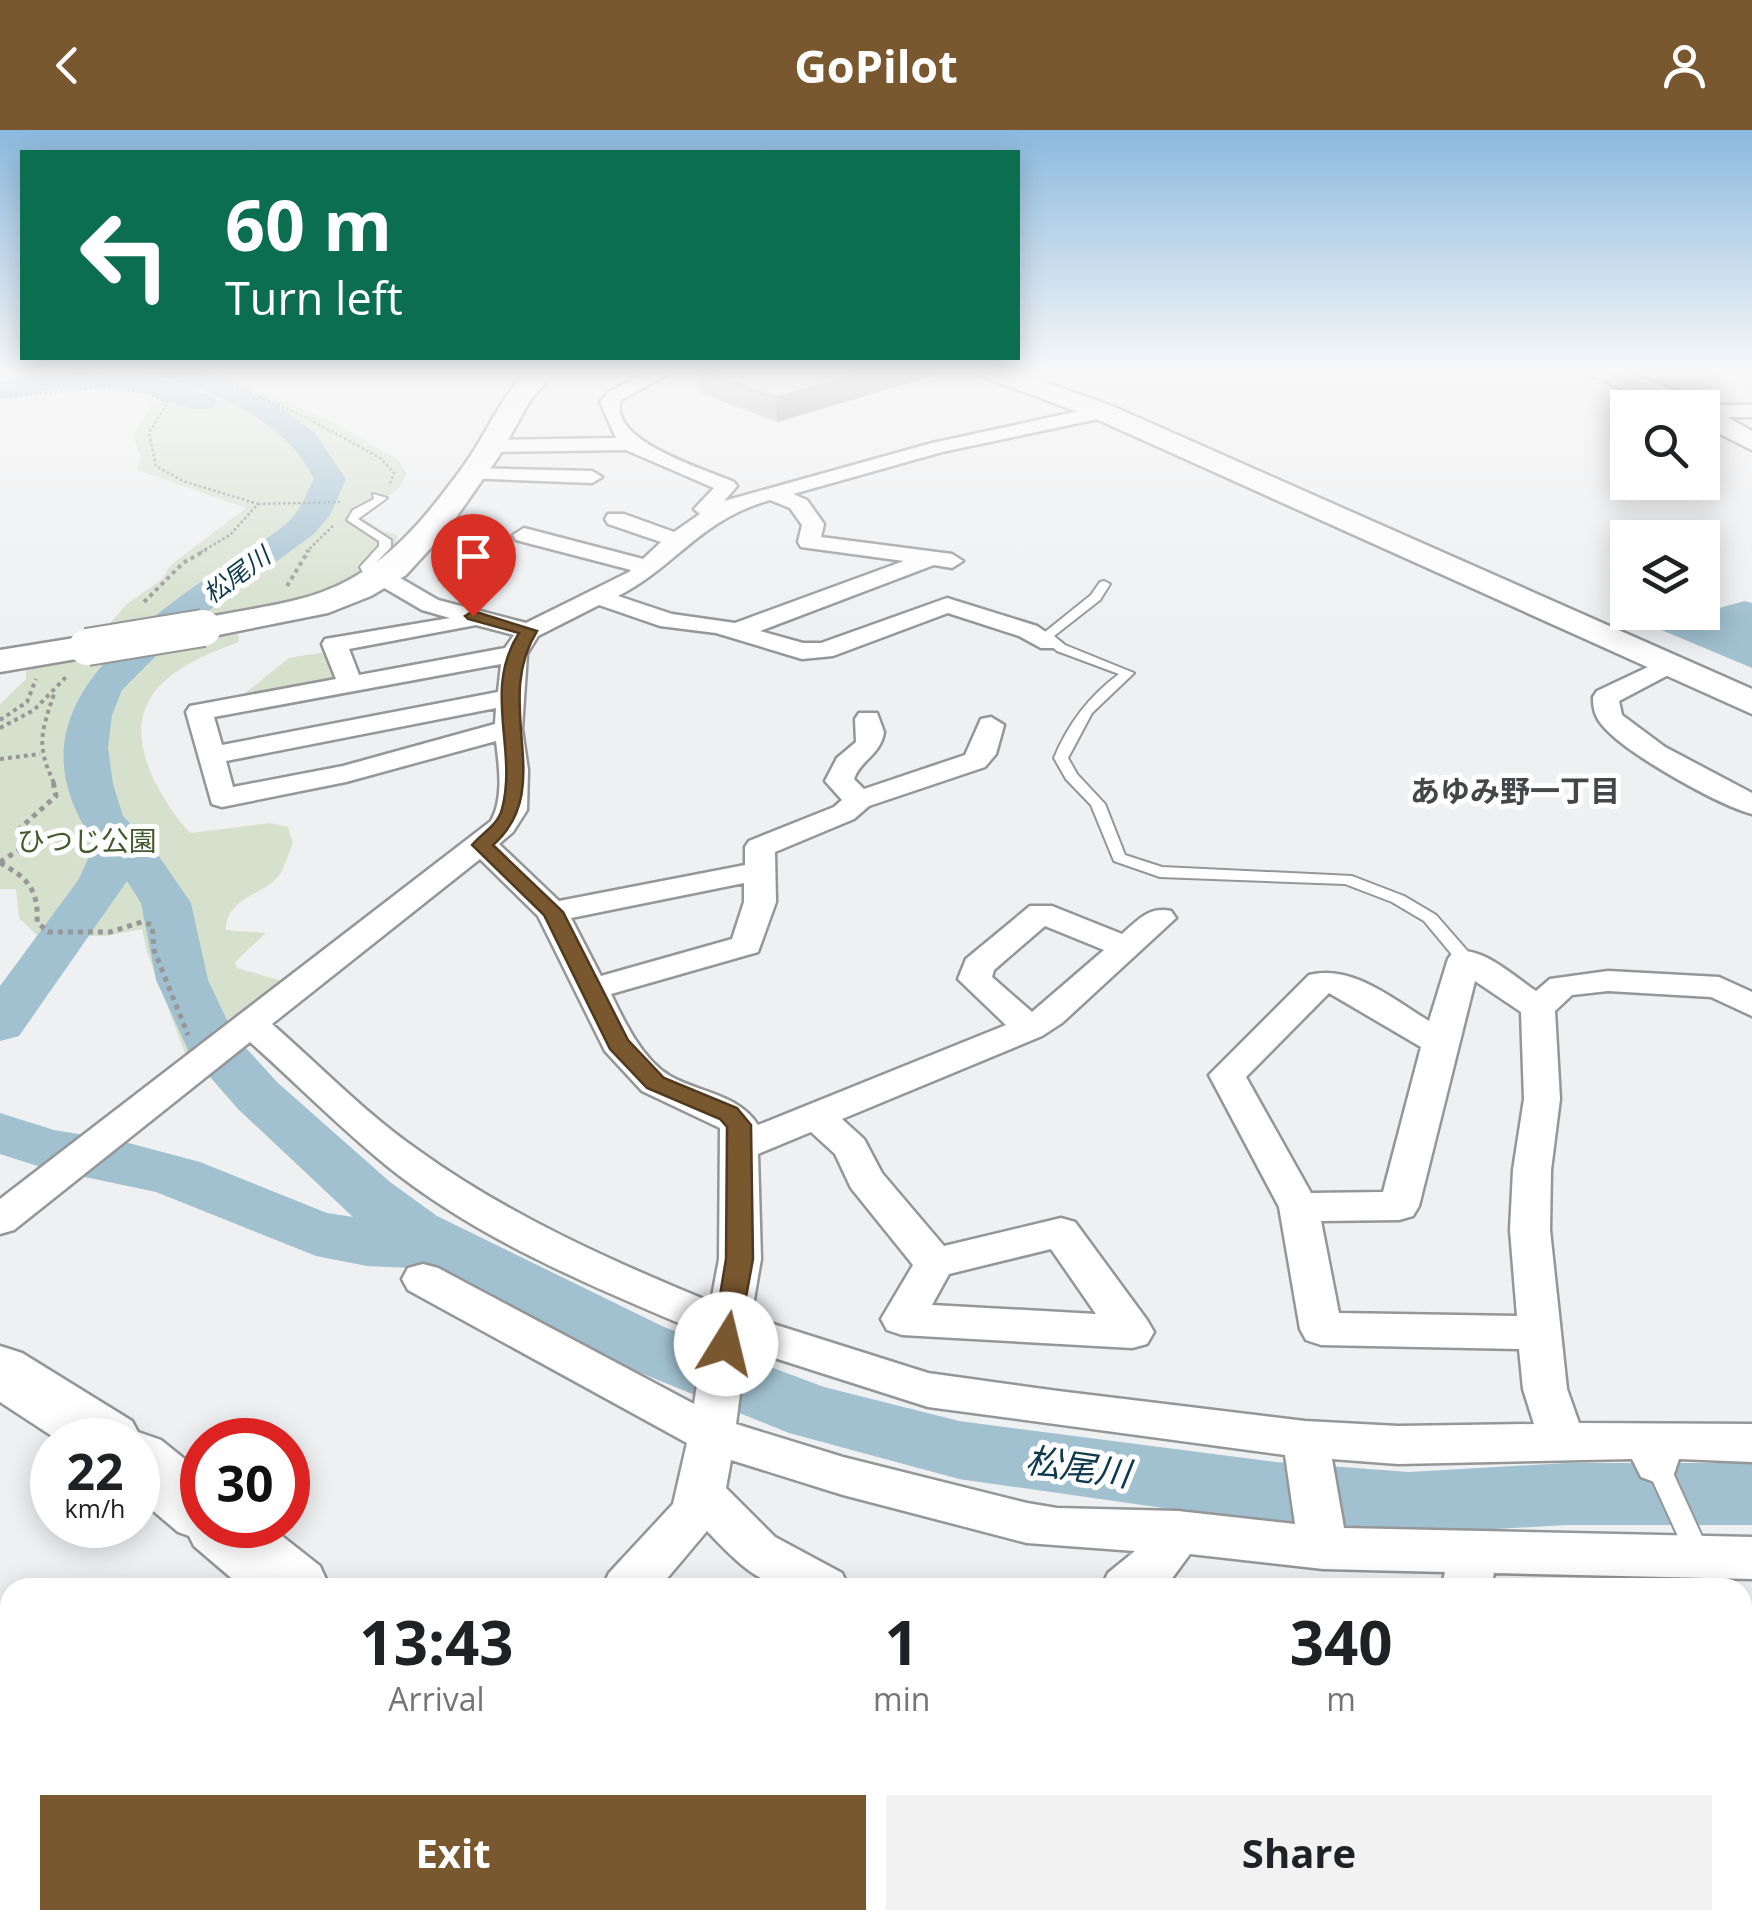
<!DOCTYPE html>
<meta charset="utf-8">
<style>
body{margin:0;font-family:"Open Sans","Noto Sans JP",sans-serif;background:#f2f2f2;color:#202124;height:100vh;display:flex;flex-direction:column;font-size:38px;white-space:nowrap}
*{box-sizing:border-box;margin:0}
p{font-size:32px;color:#757577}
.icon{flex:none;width:55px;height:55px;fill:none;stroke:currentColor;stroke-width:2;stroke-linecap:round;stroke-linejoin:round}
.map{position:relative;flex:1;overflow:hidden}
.drawer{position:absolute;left:0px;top:1448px;width:1752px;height:352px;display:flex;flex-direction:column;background:#fff;border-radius:30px 30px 0 0;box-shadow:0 5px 25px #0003}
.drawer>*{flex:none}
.hud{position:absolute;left:20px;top:20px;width:1000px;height:210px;border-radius:0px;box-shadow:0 5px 25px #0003;background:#0b6e4f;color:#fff;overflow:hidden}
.controls{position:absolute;left:1610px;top:260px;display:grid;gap:20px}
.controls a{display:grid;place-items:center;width:110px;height:110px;border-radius:0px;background:#fff;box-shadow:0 5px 25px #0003;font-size:50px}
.speed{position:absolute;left:30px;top:1288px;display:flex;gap:20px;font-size:50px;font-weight:700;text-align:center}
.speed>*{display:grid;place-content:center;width:130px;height:130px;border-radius:50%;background:#fff;box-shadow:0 5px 25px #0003;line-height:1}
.speed small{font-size:25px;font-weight:400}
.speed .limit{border:15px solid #d22;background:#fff;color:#111}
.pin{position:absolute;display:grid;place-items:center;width:85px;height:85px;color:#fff;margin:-102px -42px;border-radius:50% 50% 50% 0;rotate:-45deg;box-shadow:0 0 10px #0007}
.pin .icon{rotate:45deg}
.me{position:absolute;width:110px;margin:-55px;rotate:9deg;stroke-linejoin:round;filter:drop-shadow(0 0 8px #0008)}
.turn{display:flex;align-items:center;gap:35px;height:210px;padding:0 40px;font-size:45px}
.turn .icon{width:130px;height:130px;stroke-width:2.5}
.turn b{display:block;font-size:70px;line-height:85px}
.eta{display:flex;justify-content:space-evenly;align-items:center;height:170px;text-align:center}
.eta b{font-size:60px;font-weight:700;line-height:70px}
.cta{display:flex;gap:20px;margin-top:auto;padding:20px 40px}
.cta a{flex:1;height:115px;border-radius:0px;background:#79572f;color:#fff;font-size:40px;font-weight:700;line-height:115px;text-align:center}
.cta a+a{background:#f2f2f2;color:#202124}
header{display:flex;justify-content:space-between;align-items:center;height:130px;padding:0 40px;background:#79572f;color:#fff;font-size:45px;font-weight:700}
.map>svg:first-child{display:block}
.green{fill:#d6e1cd}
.water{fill:#a1c0d0}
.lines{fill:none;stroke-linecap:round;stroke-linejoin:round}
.river{fill:#a1c0d0;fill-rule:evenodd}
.lane-casing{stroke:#959697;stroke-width:4}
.street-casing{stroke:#959697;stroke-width:5}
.secondary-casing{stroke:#959697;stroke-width:5}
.path-far2{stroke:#969798;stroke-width:2.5;stroke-dasharray:2.5 2.5;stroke-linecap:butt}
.path-far1{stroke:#969798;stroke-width:4;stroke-dasharray:4 4;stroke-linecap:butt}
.path{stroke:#969798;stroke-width:5;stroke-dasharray:5 5;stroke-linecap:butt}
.lane{fill:#fff;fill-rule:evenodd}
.street{fill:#fff;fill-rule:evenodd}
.secondary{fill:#fff;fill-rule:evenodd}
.secondary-bridge-casing{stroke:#959697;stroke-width:40;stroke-linecap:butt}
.secondary-bridge{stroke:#fff;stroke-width:36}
.wall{fill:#b9b7b8}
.shaded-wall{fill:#969596}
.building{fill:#d7d5d6;stroke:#969596;stroke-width:2.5}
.route{fill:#79572f;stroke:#4f391f;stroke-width:2.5}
.labels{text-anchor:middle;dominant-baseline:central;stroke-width:10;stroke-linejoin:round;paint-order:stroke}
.far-water-label{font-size:25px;font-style:italic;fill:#0f3a4d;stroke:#fff}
.park-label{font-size:28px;fill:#43592e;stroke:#fff}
.neighbourhood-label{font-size:30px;font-weight:bold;fill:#454647;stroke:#fff}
.near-water-label{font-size:35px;font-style:italic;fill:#0f3a4d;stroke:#fff}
</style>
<header><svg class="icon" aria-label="back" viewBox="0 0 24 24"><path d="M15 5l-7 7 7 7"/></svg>GoPilot<svg class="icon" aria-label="person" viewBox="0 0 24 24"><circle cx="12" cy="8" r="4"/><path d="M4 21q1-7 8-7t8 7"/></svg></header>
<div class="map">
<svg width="1752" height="1798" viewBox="0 0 1752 1798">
<rect width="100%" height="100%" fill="#eff0f1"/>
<path class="green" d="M 143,239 L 209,239 L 331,291 L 398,330 L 407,344 L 399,358 L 360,386 L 381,400 L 398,405 C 380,481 171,492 105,499 L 127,474 L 161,450 L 172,434 L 246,378 L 137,340 L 141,328 L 133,305 L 151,276 L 150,271 L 102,259 Z
M 238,504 L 239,512 C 169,537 115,570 155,652 C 165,670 175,688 191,703 L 270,693 L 288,697 L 293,713 C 288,724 284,742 275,750 C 257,766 226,770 226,800 L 266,803 L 235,832 L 237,838 L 292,854 L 191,939 L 147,822 L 142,799 L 106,806 L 38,806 L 19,788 L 16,759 L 0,759 L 0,574 L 26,549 L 26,539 Z
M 331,521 L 341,547 L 244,564 L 289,528 Z
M 0,1646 L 10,1651 L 10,1751 L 0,1759 Z"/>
<path class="water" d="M 1745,471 L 1752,473 L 1752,538 L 1652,496 Z"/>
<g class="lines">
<path class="river" d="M 153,239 L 195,239 L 272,272 L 314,302 L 346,349 L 330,385 L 314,404 L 181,501 L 122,560 L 112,585 L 108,618 L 113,654 L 123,686 L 154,719 L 191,773 L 208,850 L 234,905 L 278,953 L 390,1052 L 437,1086 L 664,1197 L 824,1257 L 959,1291 L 1275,1332 L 1409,1342 L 1567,1333 L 1752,1333 L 1752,1395 L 1567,1395 L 1409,1404 L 1275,1394 L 959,1349 L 789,1303 L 616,1233 L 433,1139 L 367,1136 L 316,1126 L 156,1062 L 47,1039 L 0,1024 L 0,983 L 54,1000 L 121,1011 L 200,1032 L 327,1083 L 353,1087 L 238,979 L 190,924 L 156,850 L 141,773 L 127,751 L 19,906 L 0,911 L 0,856 L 79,749 L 95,713 C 1,580 139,496 235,428 C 254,415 282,402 296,383 C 304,373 308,360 314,349 C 284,288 218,265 157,245 Z
M 75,242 L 150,246 L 213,266 L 217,272 L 213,278 C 186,285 158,263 131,259 C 88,254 43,261 0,269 L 0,251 Z"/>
<g class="lane-casing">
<path id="lane" d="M 18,239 L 17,241 L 0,246 L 0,240 Z
M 373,364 L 387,368 L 358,389 L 391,410 L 391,417 L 372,437 L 374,442 L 386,445 L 386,449 L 365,446 L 360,437 L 379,416 L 379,411 L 347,390 L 353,380 L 374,369 Z
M 1104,451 L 1110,454 L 1100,470 L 1054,506 L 1065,515 L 1134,543 L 1092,583 L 1068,628 L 1077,644 L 1105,674 L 1125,725 L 1162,737 L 1352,746 L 1404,766 L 1436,785 L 1471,825 L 1473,829 L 1471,833 L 1459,833 L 1424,791 L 1392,772 L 1345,754 L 1160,747 L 1114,731 L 1091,675 L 1066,649 L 1054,628 C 1068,594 1089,566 1119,544 L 1057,521 L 1040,506 L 1091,465 L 1100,452 Z
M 1657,1324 L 1665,1327 L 1669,1334 L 1705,1413 L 1702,1420 L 1693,1423 L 1684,1420 L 1681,1413 L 1645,1334 L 1649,1327 Z"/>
</g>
<g class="street-casing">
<path id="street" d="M 654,239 L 677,239 L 621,270 C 607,311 705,339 734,352 L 737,356 L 724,371 L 932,313 L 1103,276 L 1112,282 L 1103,288 L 942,322 L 793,364 L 807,370 L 824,394 L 821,407 L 952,424 L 963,431 L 952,438 L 934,435 L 760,501 L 803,513 L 821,513 L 947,468 L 1037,496 L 1062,513 L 1059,518 L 1041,518 L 1019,506 L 948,483 L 833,526 L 802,529 L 716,503 L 660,496 L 599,475 L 538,506 L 527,524 L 522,599 L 528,640 L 527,680 L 513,702 L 499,714 L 559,771 L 745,735 L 745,717 L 749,711 L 834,677 L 842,670 L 825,651 L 837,628 L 856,612 L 855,589 L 859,583 L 877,583 L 884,602 C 881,625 860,630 854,649 L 864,659 L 965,625 L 981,589 L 991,587 L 1004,595 L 996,624 L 985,637 L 869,676 L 854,689 L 775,722 L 776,772 L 758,822 L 611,864 C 625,893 642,929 670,946 C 700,963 738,964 758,995 L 1006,895 L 958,849 L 966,829 L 1030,776 L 1052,776 L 1122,804 C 1138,790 1149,776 1171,781 L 1176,788 L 1062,893 L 1042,906 L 842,989 L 864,1009 L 882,1043 L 944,1116 L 1061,1088 L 1075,1092 L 1147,1190 L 1154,1202 L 1147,1214 L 1132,1218 L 902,1205 L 887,1200 L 881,1189 L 913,1135 L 851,1058 L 835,1024 L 811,1002 L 758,1024 L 761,1129 L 751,1187 L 928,1243 L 1058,1261 L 1305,1291 L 1398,1296 L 1534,1294 L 1523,1259 L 1519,1219 L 1321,1215 L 1306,1210 L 1300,1199 L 1279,1077 L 1209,945 L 1309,845 C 1353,834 1394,870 1429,891 L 1448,829 L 1453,822 C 1482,815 1513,846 1536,861 L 1550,849 L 1608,841 L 1719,847 L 1752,862 L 1752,886 L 1711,867 L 1608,861 L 1572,865 L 1555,881 L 1560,969 L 1551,1040 L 1550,1100 L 1567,1259 L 1579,1293 L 1752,1294 L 1752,1332 L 1679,1329 L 1673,1347 L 1657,1353 L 1641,1347 L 1632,1329 L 1398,1334 L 1332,1329 L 1344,1398 L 1752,1407 L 1752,1449 L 1494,1443 L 1491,1458 L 1441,1458 L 1445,1442 L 1323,1439 L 1190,1424 L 1165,1458 L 1101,1458 L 1108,1443 L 1135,1421 L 1027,1413 L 843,1365 L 731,1330 L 726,1358 L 775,1407 L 842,1443 L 849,1458 C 770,1458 763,1460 707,1401 L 659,1458 L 602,1458 L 609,1443 L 673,1374 L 687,1313 L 408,1160 L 402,1149 L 408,1138 L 423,1134 L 438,1138 L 694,1274 L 705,1204 C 596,1158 480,1111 387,1036 C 339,997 296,953 250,912 L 14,1100 L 0,1104 L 0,1069 L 491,691 C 504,668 499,636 496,611 L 346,652 L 222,677 L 212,674 L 186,582 L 190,576 L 336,549 L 322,514 L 325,509 L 450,488 L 422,480 L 374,452 L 370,447 L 374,442 L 390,442 L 438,470 L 526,493 L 629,442 L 631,440 L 516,410 L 513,405 L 524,398 L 643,429 L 661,412 L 608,394 L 605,389 L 608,384 L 624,384 L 674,402 L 700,384 L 694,379 L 714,358 L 626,320 L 492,322 L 482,316 L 492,310 L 616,308 L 600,272 L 609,262 ZM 770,370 L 790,378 L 802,395 L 798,412 L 801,417 L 904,431 L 735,493 L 672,484 L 618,466 C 677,436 699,390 770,370 ZM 476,495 L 514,505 L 505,518 L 359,545 L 349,519 ZM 501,534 L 498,562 L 222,615 L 214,587 ZM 496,578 L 495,594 L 343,636 L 233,657 L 226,631 ZM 480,729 L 538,786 L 605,921 L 642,961 L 720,998 L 719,1129 L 711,1172 C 609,1130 508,1085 418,1020 C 366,984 320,936 272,894 ZM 744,753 L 744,772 L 732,809 L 601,846 L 571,788 ZM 1045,796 L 1104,820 L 1032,882 L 992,847 L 994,840 ZM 1475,851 L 1521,882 L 1524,969 L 1513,1040 L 1510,1100 L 1517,1186 L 1339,1183 L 1321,1091 L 1399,1090 L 1413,1086 L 1419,1076 ZM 1329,863 L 1421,917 L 1383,1062 L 1311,1063 L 1246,947 ZM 1051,1119 L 1096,1184 L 932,1175 L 949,1144 ZM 746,1219 L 928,1277 L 1285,1325 L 1295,1394 L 1178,1381 L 1057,1378 L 1027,1373 L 843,1327 L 736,1294 Z
M 1702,275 L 1752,275 L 1752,287 L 1702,287 L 1702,278 L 1695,278 Z
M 472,338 L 592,341 L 602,347 L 592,353 L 465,348 L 462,344 Z
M 1665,529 L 1678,537 L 1674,542 L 1619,571 L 1622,585 L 1665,617 L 1752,663 L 1752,684 C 1718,675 1625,623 1603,596 C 1595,587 1593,579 1593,567 L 1597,561 Z
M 1742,1496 L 1752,1500 L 1752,1563 L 1742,1559 Z
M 111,1790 L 184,1790 L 181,1798 L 108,1798 Z
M 249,1790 L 307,1790 L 304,1798 L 246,1798 Z
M 429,1790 L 490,1790 L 487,1798 L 426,1798 Z
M 1332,1790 L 1390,1790 L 1388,1798 L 1330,1798 Z"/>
</g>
<g class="secondary-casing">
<path id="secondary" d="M 530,239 L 558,239 L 531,269 L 499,326 L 448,399 L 406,445 L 371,466 L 328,483 L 203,508 L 191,505 L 186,498 L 191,491 C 226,482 262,479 296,470 C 376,451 419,397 465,334 C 487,303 501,265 530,239 Z
M 973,239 L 1009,239 L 1112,276 L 1752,559 L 1752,584 L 1094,288 L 976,244 Z
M 1586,239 C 1645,239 1701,272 1752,301 L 1752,320 L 1702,295 L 1702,278 L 1666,278 L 1589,244 Z
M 87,506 L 100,509 L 105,517 L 100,525 L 0,542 L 0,520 Z
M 0,1216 L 22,1223 L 132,1291 L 138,1302 L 161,1310 L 202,1343 L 202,1395 L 268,1395 L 320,1436 L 330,1458 L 243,1458 L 194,1416 L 189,1406 L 178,1402 L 138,1368 L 138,1310 L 58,1310 L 0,1272 Z
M 598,1790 L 685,1790 L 688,1798 L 602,1798 Z"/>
</g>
<path class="path-far2" d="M 200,239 L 313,291 L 380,328 L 394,343 L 389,356
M 103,255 L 146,263 L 168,272 L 149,303 L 156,336 L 183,351 L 258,374 L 230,405 L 201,422
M 103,255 L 134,239
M 0,268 L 102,257
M 258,374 L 340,372
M 306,422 L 334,395"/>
<path class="path-far1" d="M 287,456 L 309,420
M 144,472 L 183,433 L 206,420
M 0,590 L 27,572 L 36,549
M 0,598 L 34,580 L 68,545
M 0,629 L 40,624
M 54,653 C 36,615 41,603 54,564"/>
<path class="path" d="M 0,732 L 28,714 L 18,700 L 56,666 L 53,651
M 0,733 C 27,747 39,760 37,792 L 48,802 L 110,802 L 142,792 L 152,795 L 154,820 L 188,905"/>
<use href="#lane" class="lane"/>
<use href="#street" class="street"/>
<use href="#secondary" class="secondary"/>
<g class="secondary-bridge-casing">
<path id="secondary-bridge" d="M 87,517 L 203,498"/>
</g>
<use href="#secondary-bridge" class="secondary-bridge"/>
</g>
<path class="wall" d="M 698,240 L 943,243 L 777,292 L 700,263 Z"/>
<path class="shaded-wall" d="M 876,239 L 943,239 L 943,243 L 777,292 L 776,268 Z"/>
<path class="building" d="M 700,239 L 876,239 L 776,268 L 698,240 Z"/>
<linearGradient id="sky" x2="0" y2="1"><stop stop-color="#8bb9de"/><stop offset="0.49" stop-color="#f8f8f9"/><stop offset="1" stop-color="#f8f8f9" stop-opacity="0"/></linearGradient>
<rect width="1752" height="491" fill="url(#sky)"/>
<path class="route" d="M 473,481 L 537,501 C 491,575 558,658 493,715 L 563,782 L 628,910 L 664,948 L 737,978 L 751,995 L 753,1129 L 736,1222 L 726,1225 L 716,1222 L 712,1214 L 726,1129 L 727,997 L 720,989 L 647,958 L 610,919 L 544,785 L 472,715 C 482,703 498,695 502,679 C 518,619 482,561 519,503 L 468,489 L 465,486 Z"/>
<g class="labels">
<g class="far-water-label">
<text transform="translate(236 444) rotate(-36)">松尾川</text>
</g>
<g class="park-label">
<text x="87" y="710">ひつじ公園</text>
</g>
<g class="neighbourhood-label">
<text x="1515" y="660">あゆみ野一丁目</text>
</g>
<g class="near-water-label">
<text transform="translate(1078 1336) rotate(8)">松尾川</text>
</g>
</g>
</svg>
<div class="controls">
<a><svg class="icon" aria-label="search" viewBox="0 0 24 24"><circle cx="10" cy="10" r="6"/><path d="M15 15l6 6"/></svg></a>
<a><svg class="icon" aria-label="layers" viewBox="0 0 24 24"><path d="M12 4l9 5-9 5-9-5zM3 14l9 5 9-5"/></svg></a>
</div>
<div class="speed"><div>22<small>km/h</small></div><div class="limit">30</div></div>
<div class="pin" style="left:473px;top:486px;background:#d93025"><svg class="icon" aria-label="arrive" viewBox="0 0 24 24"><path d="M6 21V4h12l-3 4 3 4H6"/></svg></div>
<svg class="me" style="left:726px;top:1214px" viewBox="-20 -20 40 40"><circle r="19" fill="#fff"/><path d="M0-13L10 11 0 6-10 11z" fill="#79572f"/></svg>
<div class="hud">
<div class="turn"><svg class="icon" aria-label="left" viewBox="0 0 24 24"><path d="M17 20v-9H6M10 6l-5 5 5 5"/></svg><div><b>60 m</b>Turn left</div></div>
</div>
<section class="drawer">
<div class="eta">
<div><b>13:43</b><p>Arrival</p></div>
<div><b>1</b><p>min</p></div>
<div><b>340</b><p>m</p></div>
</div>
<div class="cta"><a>Exit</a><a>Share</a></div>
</section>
</div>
